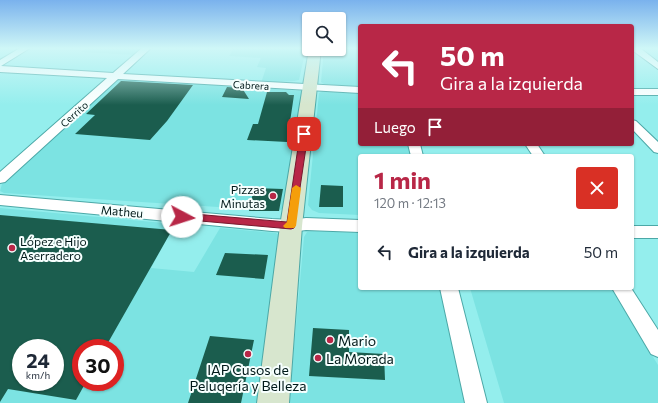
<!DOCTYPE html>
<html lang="es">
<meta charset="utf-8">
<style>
body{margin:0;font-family:Commissioner,sans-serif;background:#f2f2f3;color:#1f2937;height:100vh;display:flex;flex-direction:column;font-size:15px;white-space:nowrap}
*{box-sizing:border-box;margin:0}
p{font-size:13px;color:#747a83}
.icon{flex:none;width:22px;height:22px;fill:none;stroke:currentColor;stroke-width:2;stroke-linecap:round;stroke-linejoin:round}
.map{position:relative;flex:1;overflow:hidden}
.panel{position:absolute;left:358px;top:154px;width:276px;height:136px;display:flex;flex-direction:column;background:#fff;border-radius:4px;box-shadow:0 1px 3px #0004}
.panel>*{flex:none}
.top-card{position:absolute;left:358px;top:24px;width:276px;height:122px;border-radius:4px;box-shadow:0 1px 3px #0004;background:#b82747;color:#fff;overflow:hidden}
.tools{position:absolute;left:302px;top:12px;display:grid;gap:8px}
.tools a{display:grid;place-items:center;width:44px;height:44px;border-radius:4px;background:#fff;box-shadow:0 1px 3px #0004;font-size:20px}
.speed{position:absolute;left:12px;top:339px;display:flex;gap:8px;font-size:20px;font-weight:700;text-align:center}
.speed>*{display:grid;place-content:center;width:52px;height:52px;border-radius:50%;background:#fff;box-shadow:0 1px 3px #0004;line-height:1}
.speed small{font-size:10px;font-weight:400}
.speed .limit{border:6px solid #d22;background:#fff;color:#111}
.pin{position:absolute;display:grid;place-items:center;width:34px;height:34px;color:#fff;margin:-17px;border-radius:8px;box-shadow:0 2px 6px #0006}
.me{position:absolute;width:44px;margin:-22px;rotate:95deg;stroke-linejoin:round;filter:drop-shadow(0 0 3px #0008)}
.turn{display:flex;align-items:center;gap:14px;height:84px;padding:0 16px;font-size:18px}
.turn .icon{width:52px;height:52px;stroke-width:2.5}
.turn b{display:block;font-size:28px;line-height:34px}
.then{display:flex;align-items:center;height:38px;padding:0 16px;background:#0003;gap:8px;font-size:15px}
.round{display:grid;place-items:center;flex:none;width:42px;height:42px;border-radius:4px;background:#f2f2f3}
.head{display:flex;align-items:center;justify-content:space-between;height:68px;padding:0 16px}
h1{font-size:24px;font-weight:700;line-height:30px;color:#b82747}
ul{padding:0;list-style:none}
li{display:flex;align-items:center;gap:12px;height:60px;padding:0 16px}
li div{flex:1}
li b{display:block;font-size:15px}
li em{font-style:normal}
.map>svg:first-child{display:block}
.built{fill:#7ce3e2;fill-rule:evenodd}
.building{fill:#1b5d4e;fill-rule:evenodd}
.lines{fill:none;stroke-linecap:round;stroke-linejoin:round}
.minor-casing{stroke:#4ca8a7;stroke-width:2}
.secondary-casing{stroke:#4ca8a7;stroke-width:2}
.minor{fill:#fff;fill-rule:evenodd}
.secondary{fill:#d7e6ce;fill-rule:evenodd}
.route{fill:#b82747;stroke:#78192e}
.slow{fill:#f59e0b}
.poi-dot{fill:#b82747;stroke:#f6fffe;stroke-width:1.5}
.labels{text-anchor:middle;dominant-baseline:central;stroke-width:4;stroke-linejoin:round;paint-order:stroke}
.far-street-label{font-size:10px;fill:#001919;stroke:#f6fffe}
.poi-label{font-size:12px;fill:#001919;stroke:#f6fffe;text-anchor:end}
.street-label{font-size:12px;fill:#001919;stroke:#f6fffe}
.near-poi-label{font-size:14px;fill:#001919;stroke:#f6fffe;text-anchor:start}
</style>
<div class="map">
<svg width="658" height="403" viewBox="0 0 658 403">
<rect width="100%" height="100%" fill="#94eeed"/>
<path class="built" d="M 87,48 L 144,48 L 136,55 L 81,52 Z
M 234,48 L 306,48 L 299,80 L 294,81 L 261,83 L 266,68 L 257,67 L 261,58 L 229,56 Z
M 360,48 L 360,87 L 324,84 L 321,82 L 324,49 Z
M 117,78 L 303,91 L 285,206 L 282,209 L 279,211 L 4,193 L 0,191 L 2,184 L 114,80 Z
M 326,90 L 360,91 L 360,144 L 409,144 L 411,156 L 360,156 L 360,215 L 319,213 L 312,210 L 308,205 L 319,93 Z
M 0,208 L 175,224 L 151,268 L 194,272 L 220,228 L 276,233 L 280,236 L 257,403 L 0,403 ZM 21,348 L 55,348 L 55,382 L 21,382 ZM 81,348 L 115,348 L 115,382 L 81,382 Z
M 312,231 L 360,233 L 360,288 L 443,288 L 470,403 L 289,403 L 304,237 L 307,232 Z
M 470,288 L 611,288 L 658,365 L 658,403 L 504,403 Z"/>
<path class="building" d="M 121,81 L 122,81 L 193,85 L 167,121 L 150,140 L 75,134 L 95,115 L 86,114 Z
M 227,87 L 242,88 L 249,99 L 222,97 Z
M 267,92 L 286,92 L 289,95 L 294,95 L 287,142 L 247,140 L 253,124 L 258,124 Z
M 321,185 L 343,186 L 343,207 L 319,207 Z
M 254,188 L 283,189 L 279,211 L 249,211 Z
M 0,215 L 172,230 L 105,348 L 81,348 L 81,382 L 86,382 L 76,400 L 8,389 L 0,402 ZM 21,348 L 55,348 L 55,382 L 21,382 Z
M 225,253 L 268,255 L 264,279 L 216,275 Z
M 313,328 L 349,330 L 349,352 L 384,354 L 385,380 L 309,376 Z
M 210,336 L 254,340 L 241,403 L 188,403 Z"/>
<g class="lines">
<g class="minor-casing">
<path id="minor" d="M 20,48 L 30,48 L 1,66 L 113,73 L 142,48 L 151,48 L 123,74 L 360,87 L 360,93 L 118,79 L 5,182 L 0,183 L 0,172 L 107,78 L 0,72 L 0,60 Z
M 632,48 L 640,48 L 658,62 L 658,69 L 632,50 Z
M 632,89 L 658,89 L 658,95 L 632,95 Z
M 632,120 L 636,121 L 658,142 L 658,153 L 654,152 L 632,129 Z
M 408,144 L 420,144 L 423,156 L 411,156 Z
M 525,144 L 537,144 L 545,156 L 533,156 Z
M 0,195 L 272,219 L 291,220 L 306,218 L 360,220 L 360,232 L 306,230 L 291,232 L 272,231 L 0,205 Z
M 632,226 L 658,226 L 658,238 L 632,238 Z
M 440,288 L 458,288 L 487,403 L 465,403 Z
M 612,288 L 631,288 L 658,330 L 658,357 L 651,354 Z"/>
</g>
<g class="secondary-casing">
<path id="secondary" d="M 309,49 L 321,49 L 302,226 L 289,403 L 257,403 L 280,226 Z"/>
</g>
<use href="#minor" class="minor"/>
<use href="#secondary" class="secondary"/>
</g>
<linearGradient id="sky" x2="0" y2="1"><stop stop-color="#7ab2ed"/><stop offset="0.46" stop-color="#cff7f7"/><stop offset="1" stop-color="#cff7f7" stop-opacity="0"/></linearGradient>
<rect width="658" height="105" fill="url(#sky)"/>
<path class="route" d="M 304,132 L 308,134 L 294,228 L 291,229 L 178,219 L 177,217 L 182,213 L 287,222 L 300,134 Z"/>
<path class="slow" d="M 296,185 L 301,188 L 296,226 L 294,228 L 285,228 L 283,226 L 287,222 L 292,188 Z"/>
<g class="poi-dot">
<circle cx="273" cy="196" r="4"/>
<circle cx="12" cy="248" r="4"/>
<circle cx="330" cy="340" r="4"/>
<circle cx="248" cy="354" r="4"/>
<circle cx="318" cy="358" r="4"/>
</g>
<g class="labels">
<g class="far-street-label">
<text transform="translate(251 85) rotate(3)">Cabrera</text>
<text transform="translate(74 114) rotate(-42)">Cerrito</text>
</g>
<g class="poi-label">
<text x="265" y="189">Pizzas<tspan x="265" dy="14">Minutas</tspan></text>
<text x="20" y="241" text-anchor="start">López e Hijo<tspan x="20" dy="14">Aserradero</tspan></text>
</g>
<g class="street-label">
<text transform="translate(122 211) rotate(5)">Matheu</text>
</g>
<g class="near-poi-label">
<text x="338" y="340">Mario</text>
<text x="326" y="358">La Morada</text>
<text x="248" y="369" text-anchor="middle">IAP Cusos de<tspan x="248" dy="16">Peluqería y Belleza</tspan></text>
</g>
</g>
</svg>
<div class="tools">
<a><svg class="icon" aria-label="search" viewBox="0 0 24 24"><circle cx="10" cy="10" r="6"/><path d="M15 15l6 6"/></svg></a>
</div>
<div class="speed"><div>24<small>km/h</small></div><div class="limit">30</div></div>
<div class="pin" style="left:304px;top:134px;background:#d93025"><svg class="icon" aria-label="arrive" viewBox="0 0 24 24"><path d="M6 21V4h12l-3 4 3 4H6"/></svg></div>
<svg class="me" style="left:182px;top:217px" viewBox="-20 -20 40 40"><circle r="19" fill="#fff"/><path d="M0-13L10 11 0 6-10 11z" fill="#b82747"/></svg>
<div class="top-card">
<div class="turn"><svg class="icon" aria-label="left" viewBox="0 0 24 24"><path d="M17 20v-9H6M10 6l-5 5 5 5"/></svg><div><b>50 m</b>Gira a la izquierda</div></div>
<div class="then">Luego<svg class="icon" aria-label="arrive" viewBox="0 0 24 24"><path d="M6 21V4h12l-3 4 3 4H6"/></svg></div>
</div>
<section class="panel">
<div class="head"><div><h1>1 min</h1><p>120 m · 12:13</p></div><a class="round" style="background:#d93025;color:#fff"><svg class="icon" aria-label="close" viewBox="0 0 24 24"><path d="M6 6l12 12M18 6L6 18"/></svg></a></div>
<ul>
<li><svg class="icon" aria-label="left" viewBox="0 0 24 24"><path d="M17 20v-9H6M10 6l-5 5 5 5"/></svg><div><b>Gira a la izquierda</b></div><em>50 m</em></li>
</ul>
</section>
</div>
